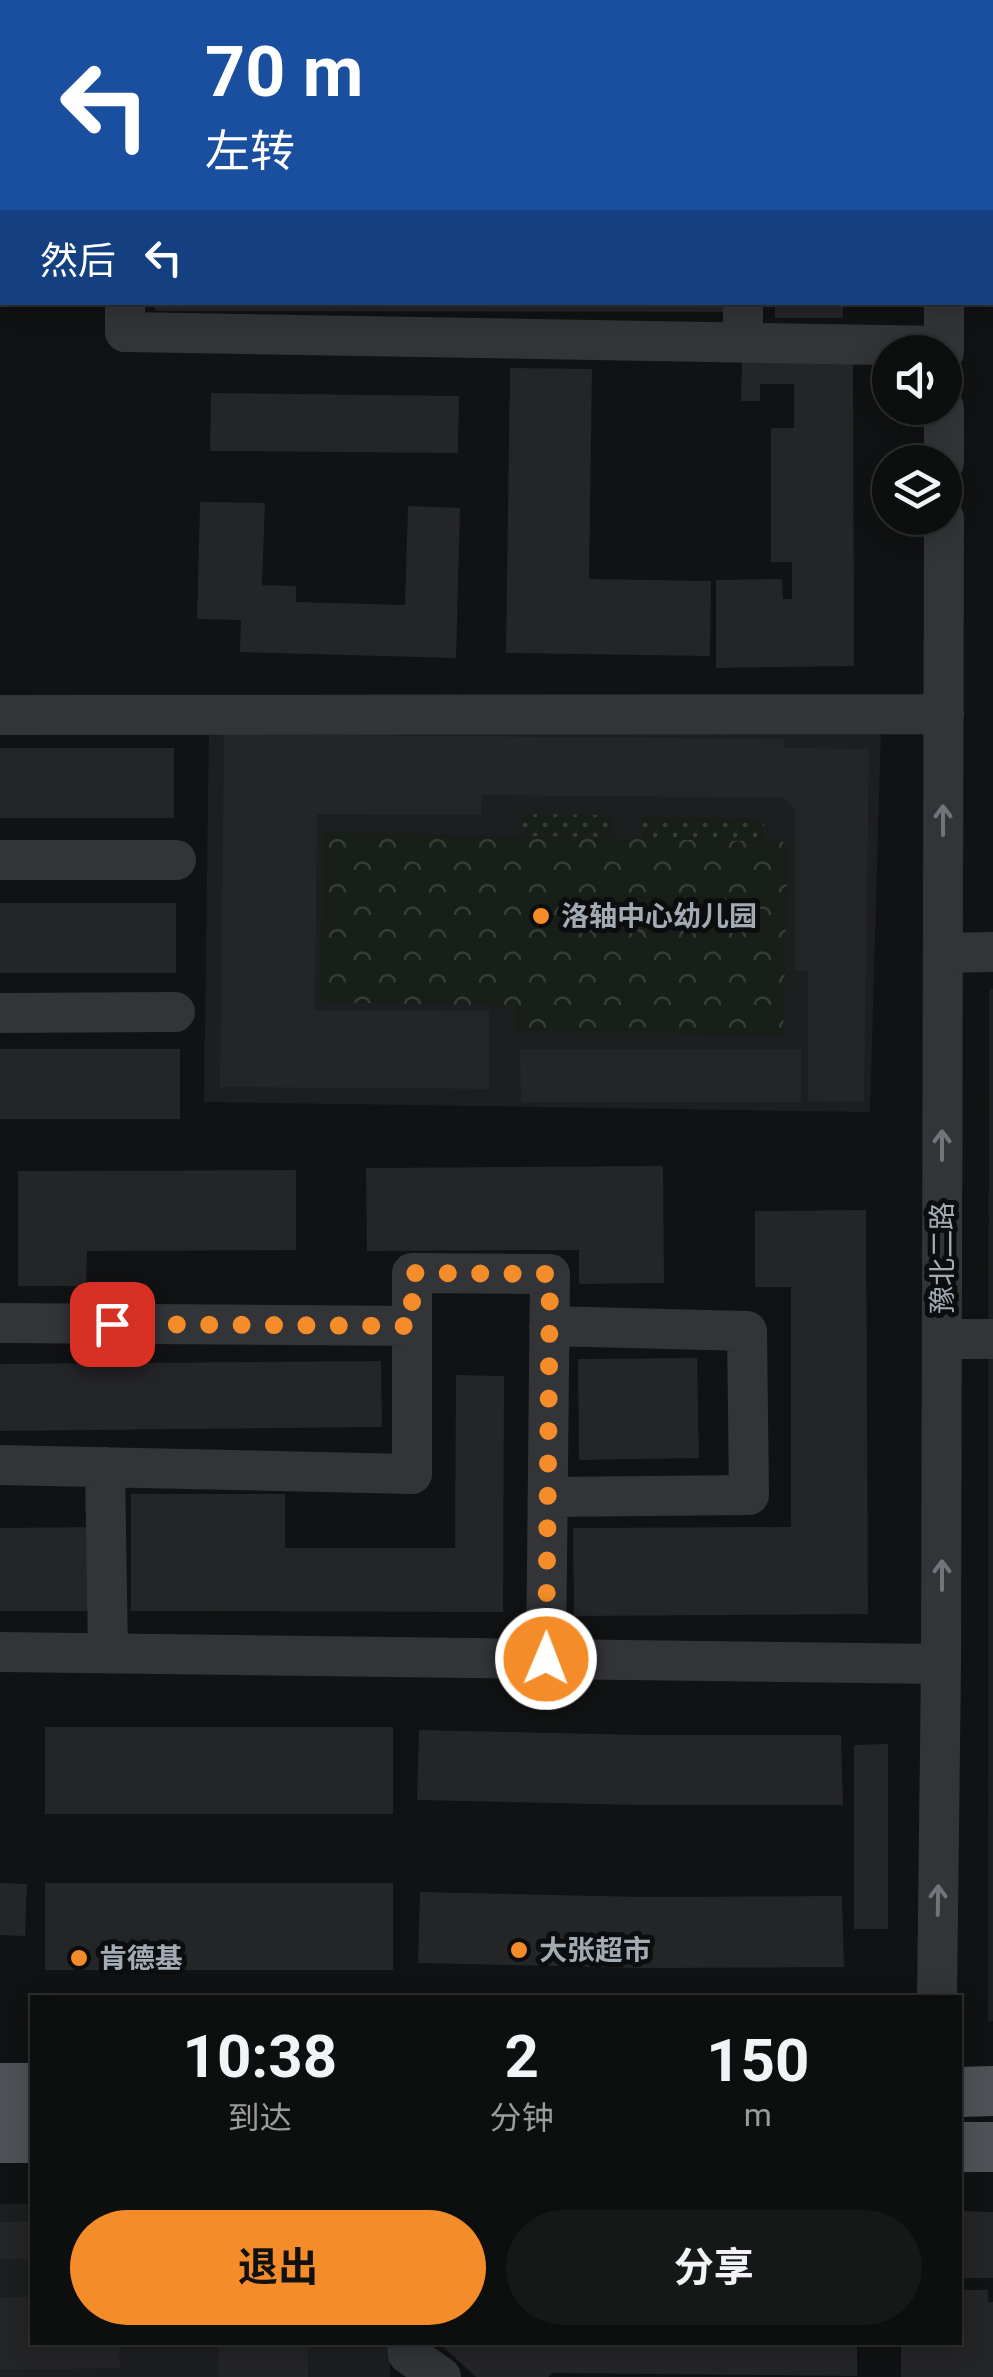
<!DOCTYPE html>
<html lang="zh">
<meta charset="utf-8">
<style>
body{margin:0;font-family:Roboto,"Noto Sans SC",sans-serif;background:#161717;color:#f1f3f6;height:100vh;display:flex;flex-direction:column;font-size:38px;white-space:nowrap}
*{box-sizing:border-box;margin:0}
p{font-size:32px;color:#9a9c9e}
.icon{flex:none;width:55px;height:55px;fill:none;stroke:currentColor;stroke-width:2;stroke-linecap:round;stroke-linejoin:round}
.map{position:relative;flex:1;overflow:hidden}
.sheet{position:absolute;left:30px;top:1995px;width:932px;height:350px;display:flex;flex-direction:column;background:#0d0e0e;border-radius:0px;box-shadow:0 5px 25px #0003,0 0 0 2px #2d2e2e}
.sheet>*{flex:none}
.top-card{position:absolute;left:0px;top:0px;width:995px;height:305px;box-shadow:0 5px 25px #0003,0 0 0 2px #2d2e2e;background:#1a4fa0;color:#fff;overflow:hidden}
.buttons{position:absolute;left:872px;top:335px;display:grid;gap:20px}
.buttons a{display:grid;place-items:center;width:90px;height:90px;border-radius:50%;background:#0d0e0e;box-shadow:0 5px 25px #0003,0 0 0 2px #2d2e2e;font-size:50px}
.pin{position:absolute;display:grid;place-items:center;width:85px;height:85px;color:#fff;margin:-42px;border-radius:20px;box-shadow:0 5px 15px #0006}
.me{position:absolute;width:110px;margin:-55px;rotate:1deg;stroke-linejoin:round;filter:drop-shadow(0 0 8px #0008)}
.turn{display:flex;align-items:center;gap:35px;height:210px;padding:0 40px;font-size:45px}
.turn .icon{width:130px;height:130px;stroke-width:2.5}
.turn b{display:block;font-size:70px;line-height:85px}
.then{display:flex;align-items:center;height:95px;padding:0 40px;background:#0003;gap:20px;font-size:38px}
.eta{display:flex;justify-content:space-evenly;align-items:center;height:170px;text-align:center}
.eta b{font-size:60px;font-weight:700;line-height:70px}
.primary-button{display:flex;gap:20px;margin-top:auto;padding:20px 40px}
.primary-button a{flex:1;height:115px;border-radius:60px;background:#f48d29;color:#111;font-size:40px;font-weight:700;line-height:115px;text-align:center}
.primary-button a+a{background:#161717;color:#f1f3f6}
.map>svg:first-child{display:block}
.built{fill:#1d1e20}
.grass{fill:url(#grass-dots)}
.park{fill:url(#park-crowns)}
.building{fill:#242527}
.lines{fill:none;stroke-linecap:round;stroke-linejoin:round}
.minor{stroke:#323438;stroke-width:40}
.major{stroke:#4e5257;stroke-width:50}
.oneway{stroke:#70757c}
.route{stroke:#f48d29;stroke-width:18;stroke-dasharray:0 32.4}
.poi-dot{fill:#f48d29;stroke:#0c0d0e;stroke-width:4}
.labels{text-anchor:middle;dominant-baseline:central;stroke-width:10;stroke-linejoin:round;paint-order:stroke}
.poi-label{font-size:28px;font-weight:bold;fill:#a2abb4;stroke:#0c0d0e;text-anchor:start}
.street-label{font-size:28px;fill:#a2abb4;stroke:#0c0d0e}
</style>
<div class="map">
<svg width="993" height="2377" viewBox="0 0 993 2377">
<defs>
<pattern id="grass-dots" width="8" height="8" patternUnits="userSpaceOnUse" patternTransform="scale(2.5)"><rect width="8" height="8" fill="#181e18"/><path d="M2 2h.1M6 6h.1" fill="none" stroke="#363c37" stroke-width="1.8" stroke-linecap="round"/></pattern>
<pattern id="park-crowns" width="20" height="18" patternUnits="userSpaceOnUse" patternTransform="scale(2.5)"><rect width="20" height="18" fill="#181e18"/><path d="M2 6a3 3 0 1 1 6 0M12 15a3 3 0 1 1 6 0" fill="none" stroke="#363c37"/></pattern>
</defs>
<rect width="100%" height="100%" fill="#111213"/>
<path class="built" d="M 209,725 L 881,729 L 870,1112 L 204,1102 Z
M 989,989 L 993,989 L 993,2021 L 988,2021 Z
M 0,2204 L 32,2204 L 32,2342 L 390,2343 L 390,2377 L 0,2377 Z"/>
<path class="grass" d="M 523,814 L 611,815 L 611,837 L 523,836 Z
M 643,817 L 764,819 L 764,840 L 643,839 Z"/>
<path class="park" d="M 324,832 L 788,842 L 783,1036 L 515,1031 L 515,1006 L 320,1002 Z"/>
<path class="building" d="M 155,302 L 733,302 L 733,312 L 155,311 Z
M 775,302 L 843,302 L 843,318 L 775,318 Z
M 853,359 L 854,666 L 716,668 L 716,580 L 782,579 L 783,599 L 792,599 L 792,562 L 771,562 L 771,428 L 794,428 L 794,384 L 760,384 L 760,401 L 741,401 L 742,360 Z
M 510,368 L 592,369 L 589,579 L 711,581 L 710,656 L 506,653 Z
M 211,393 L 459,396 L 458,453 L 210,451 Z
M 200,502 L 265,503 L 262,585 L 296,586 L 296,602 L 405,605 L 408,506 L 460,508 L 456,658 L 240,652 L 241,620 L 197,619 Z
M 224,734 L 784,739 L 784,748 L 869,749 L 864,1102 L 808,1101 L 808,971 L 795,970 L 795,809 L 783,798 L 482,795 L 481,815 L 317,814 L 315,1010 L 489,1011 L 489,1089 L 220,1087 Z
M 0,748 L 174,748 L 174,818 L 0,818 Z
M 0,903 L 176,903 L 176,973 L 0,973 Z
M 0,1049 L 180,1049 L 180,1119 L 0,1119 Z
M 520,1049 L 801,1049 L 801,1102 L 521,1102 Z
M 663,1166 L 664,1283 L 579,1284 L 579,1250 L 367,1251 L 366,1168 Z
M 296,1170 L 296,1250 L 87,1251 L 86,1286 L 18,1286 L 18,1171 Z
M 866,1210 L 868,1614 L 574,1616 L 573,1528 L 791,1527 L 791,1287 L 755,1287 L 755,1211 Z
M 697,1358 L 699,1458 L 579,1460 L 578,1359 Z
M 381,1361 L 382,1427 L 0,1431 L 0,1364 Z
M 456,1375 L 504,1376 L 503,1612 L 131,1611 L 131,1494 L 285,1494 L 285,1548 L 455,1548 Z
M 92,1527 L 92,1611 L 0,1611 L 0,1528 Z
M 45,1727 L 393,1727 L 393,1814 L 45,1814 Z
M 419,1730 L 642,1735 L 841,1735 L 843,1805 L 640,1805 L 417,1800 Z
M 888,1744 L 888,1929 L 854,1929 L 854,1745 Z
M 0,1883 L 27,1884 L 25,1936 L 0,1935 Z
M 45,1883 L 393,1883 L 393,1970 L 45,1970 Z
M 420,1892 L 643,1897 L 842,1896 L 844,1967 L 641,1968 L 418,1963 Z
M 960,2211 L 993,2212 L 993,2278 L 960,2278 Z
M 0,2222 L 32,2222 L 32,2258 L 0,2259 Z
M 960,2290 L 988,2290 L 988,2302 L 993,2302 L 993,2377 L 901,2377 L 901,2342 L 960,2342 Z
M 32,2297 L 32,2342 L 119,2342 L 120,2368 L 0,2370 L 0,2298 Z
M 219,2342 L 308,2342 L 308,2377 L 219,2377 Z
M 438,2342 L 857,2342 L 857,2376 L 553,2373 L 548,2377 L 476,2377 Z"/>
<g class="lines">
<path class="minor" d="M 122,0 L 122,2
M 433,0 L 516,2
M 945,2 L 945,0
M 0,11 L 2,11
M 0,150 L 2,150
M 125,302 L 125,332 L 944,346
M 743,342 L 743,302
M 944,352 L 944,302
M 944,462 L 944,408
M 0,715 L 944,714
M 0,860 L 176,860
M 943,953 L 993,952
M 0,1013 L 175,1012
M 0,1323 L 412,1326
M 942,1339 L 993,1339
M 0,1465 L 412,1474 L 412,1273 L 550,1274 L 546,1659
M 105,1467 L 108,1653
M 548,1497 L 749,1495 L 747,1331 L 549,1326
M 0,1652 L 941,1664
M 937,1998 L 941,1664 L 944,518
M 407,2342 L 408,2354 L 441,2377"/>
<path class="major" d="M 0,2088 L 32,2088
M 960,2092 L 993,2091
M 0,2138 L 32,2138
M 960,2147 L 993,2147"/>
</g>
<defs><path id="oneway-shaft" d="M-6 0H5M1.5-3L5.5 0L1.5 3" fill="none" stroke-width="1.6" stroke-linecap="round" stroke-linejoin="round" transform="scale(2.5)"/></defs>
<g class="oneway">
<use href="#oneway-shaft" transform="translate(943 820) rotate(-90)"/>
<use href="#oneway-shaft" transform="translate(942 1145) rotate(-90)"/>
<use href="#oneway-shaft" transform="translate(942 1575) rotate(-90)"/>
<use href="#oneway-shaft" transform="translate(938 1900) rotate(-89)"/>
</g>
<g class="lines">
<path class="route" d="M 112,1324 L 412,1326 L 412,1273 L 550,1274 L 546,1659"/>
</g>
<g class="poi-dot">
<circle cx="541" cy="916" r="10"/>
<circle cx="519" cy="1950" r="10"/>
<circle cx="79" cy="1958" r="10"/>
</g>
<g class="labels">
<g class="poi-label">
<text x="561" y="916">洛轴中心幼儿园</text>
<text x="539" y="1950">大张超市</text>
<text x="99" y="1958">肯德基</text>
</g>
<g class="street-label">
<text transform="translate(942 1258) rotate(-90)">豫北二路</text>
</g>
</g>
</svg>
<div class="buttons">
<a><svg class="icon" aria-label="sound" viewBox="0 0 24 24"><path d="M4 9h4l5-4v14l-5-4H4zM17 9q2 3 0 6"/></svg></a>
<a><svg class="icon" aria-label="layers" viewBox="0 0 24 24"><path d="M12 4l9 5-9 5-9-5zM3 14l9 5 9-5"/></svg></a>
</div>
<div class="pin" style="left:112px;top:1324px;background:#d93025"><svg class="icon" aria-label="arrive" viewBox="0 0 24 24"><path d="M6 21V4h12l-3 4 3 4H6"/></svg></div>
<svg class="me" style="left:546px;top:1659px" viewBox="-20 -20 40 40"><circle r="17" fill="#f48d29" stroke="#fff" stroke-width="3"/><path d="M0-11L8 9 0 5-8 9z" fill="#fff"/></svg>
<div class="top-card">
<div class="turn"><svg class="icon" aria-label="left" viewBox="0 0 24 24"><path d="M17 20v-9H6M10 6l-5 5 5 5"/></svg><div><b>70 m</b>左转</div></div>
<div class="then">然后<svg class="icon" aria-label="left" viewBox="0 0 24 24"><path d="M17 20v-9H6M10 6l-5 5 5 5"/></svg></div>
</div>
<section class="sheet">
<div class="eta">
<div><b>10:38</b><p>到达</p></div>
<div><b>2</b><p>分钟</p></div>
<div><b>150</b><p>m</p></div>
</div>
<div class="primary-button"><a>退出</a><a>分享</a></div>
</section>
</div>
